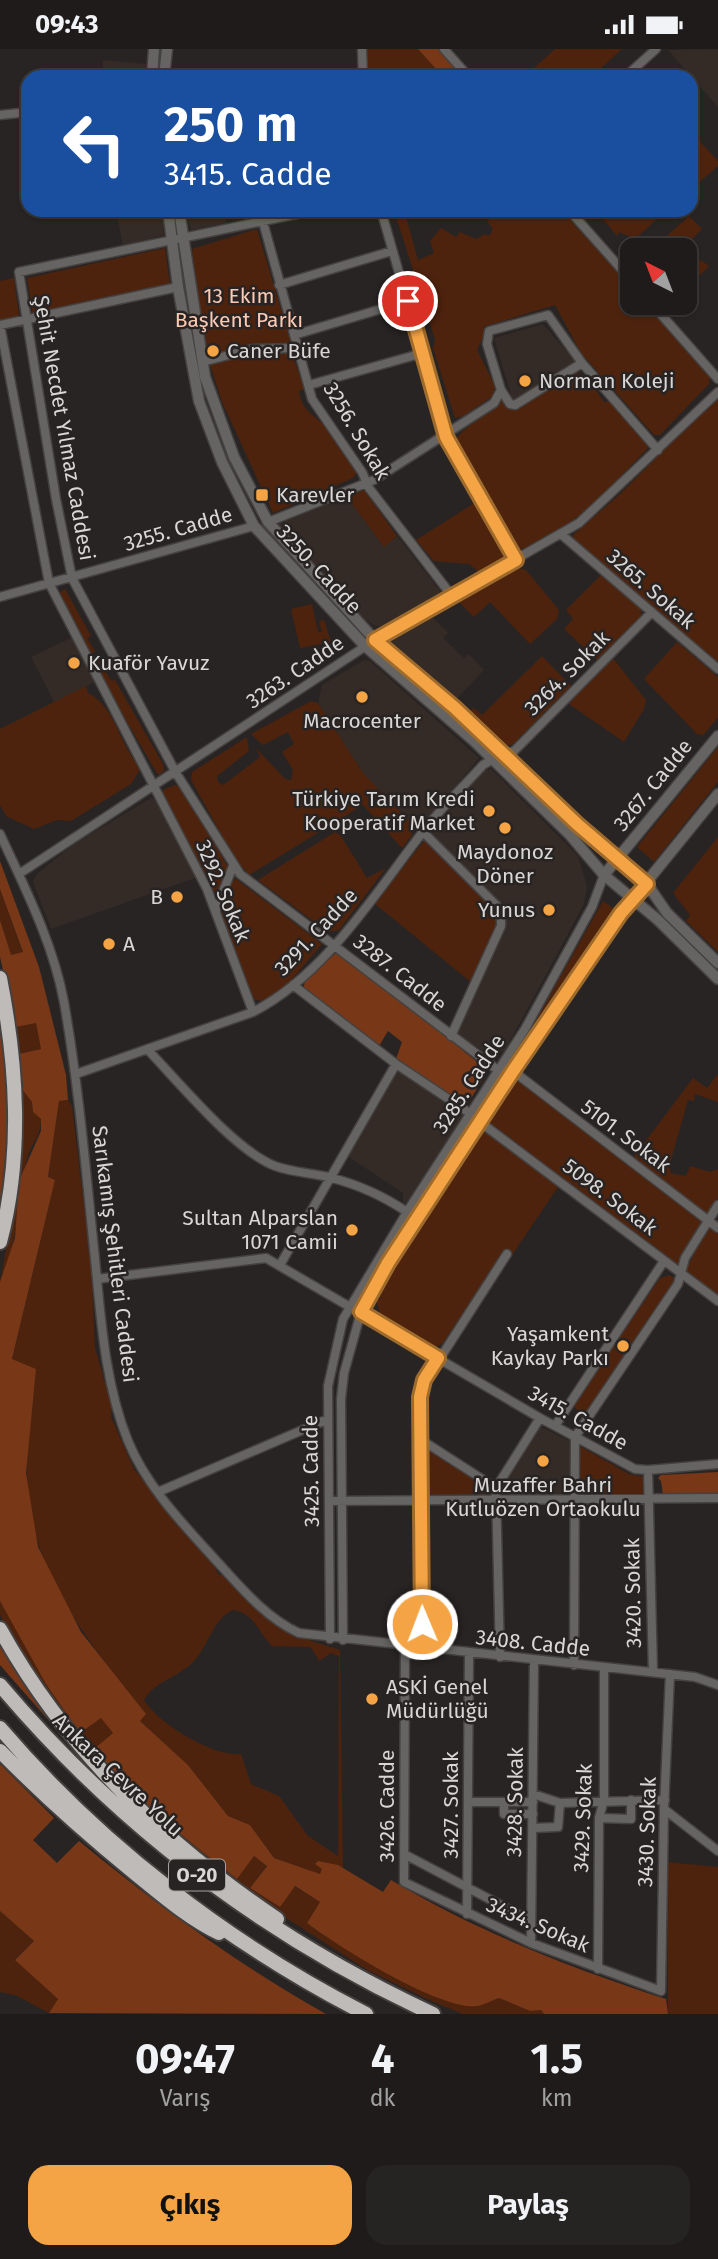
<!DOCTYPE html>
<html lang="tr">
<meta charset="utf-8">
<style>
body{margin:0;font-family:"Fira Sans",sans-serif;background:#262423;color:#f1f3f6;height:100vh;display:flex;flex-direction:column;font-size:26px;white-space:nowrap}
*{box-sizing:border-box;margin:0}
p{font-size:23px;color:#a1a1a2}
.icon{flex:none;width:38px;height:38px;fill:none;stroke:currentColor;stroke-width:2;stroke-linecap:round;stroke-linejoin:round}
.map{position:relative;height:1965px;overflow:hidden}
.panel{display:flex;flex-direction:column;background:#1e1b1a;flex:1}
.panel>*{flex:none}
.guide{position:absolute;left:21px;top:21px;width:677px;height:147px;border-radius:21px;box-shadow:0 2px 5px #0004,0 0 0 2px #3c3939;background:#1a4fa0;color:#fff;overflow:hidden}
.needle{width:46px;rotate:318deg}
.controls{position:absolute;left:620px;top:189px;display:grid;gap:14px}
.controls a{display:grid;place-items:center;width:77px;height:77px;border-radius:14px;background:#1e1b1a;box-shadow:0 2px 5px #0004,0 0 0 2px #3c3939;font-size:35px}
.pin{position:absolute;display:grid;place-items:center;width:60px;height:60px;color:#fff;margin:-30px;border:4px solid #fff;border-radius:50%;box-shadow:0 2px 7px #0007}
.me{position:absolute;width:77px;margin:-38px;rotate:359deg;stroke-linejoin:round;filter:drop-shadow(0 0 5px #0008)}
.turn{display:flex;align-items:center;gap:24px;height:147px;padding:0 28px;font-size:32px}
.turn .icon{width:91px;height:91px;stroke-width:2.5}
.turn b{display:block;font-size:49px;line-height:60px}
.eta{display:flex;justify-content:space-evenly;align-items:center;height:119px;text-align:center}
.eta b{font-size:42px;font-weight:700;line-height:49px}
.cta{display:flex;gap:14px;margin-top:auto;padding:14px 28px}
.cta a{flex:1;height:80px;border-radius:21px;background:#f4a444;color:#111;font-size:28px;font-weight:700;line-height:80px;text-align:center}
.cta a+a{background:#262423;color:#f1f3f6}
.status{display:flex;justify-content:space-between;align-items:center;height:49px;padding:0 35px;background:#1e1b1a;direction:ltr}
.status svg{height:19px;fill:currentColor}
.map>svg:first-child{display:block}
.built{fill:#342a26}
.green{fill:#4d230e;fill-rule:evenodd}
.forest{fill:#783717}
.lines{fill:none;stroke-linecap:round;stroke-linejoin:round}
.minor-casing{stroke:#444140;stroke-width:11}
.tertiary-casing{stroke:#444140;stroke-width:13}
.motorway-casing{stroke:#444140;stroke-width:18}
.minor{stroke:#666463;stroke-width:8}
.tertiary{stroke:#666463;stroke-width:10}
.motorway{stroke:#bfbbb8;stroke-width:14}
.route-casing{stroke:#9f6b2c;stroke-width:18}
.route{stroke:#f4a444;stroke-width:12}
.poi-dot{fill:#f4a444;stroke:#282423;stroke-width:2.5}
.labels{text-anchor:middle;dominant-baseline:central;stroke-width:5;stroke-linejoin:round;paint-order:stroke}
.shield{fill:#282423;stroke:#a4a1a0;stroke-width:2}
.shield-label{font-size:19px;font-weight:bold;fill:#d9d7d6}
.park-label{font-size:21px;fill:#fbcab5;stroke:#282423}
.poi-label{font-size:21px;fill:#d9d7d6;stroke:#282423;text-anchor:start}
.street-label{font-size:21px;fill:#d9d7d6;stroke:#282423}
</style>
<div class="status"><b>09:43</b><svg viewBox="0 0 49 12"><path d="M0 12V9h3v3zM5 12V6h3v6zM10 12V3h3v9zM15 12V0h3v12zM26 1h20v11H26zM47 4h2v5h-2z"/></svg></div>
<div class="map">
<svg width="718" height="1965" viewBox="0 0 718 1965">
<rect width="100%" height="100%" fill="#282423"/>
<path class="built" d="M 718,0 L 718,58 L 668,1 Z
M 103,11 L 146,15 L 145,28 L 103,28 Z
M 116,161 L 162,161 L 164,186 L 123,197 Z
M 185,161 L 225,161 L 226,174 L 191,181 Z
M 543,275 L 576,313 L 513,352 L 494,289 Z
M 347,448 L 384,498 L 397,487 L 443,545 L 389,577 L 376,577 L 360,568 L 275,475 Z
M 431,567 L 448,584 L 443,589 L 464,609 L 469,605 L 484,621 L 455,652 L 391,595 L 393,589 Z
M 73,588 L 95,633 L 54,653 L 31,608 Z
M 364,611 L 370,612 L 479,709 L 432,765 L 411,781 L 410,773 L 363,724 L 318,654 L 322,636 Z
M 491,720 L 578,807 L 587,837 L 584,855 L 559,902 L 505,1001 L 494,1008 L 460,988 L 457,982 L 506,875 L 506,865 L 433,787 L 433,780 L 482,722 Z
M 151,749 L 159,753 L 198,828 L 51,880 L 33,833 L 37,825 L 74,795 Z
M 396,1022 L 402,1022 L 464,1066 L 412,1149 L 403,1155 L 403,1144 L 346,1106 Z
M 539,1377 L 569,1392 L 569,1446 L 515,1446 L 504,1439 L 503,1433 Z"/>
<path class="green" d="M 367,0 L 418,0 L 443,28 L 368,28 Z
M 555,0 L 622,0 L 600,20 L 606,28 L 524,28 Z
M 691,83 L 718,112 L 718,117 L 691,140 Z
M 394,161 L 404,161 L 418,211 L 434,204 L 430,192 L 441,179 L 456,188 L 460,183 L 476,190 L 485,185 L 489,187 L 493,180 L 487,172 L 497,161 L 561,161 L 632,239 L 632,254 L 645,254 L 710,327 L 709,335 L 660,386 L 654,386 L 581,304 L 555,256 L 483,278 L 485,284 L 477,301 L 495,337 L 493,347 L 463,367 L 455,369 L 433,299 L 435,291 Z
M 596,161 L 667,161 L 635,190 L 619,183 L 617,187 Z
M 689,167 L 702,180 L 683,199 L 709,217 L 684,242 L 684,201 L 651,201 Z
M 257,180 L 292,297 L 209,308 L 200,268 L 192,200 Z
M 165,199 L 170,235 L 33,266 L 27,229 Z
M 14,229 L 19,267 L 18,270 L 0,273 L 0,232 Z
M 291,301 L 304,340 L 299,342 C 302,362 312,364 325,377 C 337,389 347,408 357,423 L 353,429 L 273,464 L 222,353 L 210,316 L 252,302 Z
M 573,322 L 589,330 L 604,353 L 610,352 L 649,394 L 649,398 C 612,436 571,485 518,501 L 462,412 L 455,393 C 460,379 490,365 503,348 L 507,357 Z
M 718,350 L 718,615 L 573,491 L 573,486 L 619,446 L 714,351 Z
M 364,441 L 397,487 L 384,498 L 347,448 Z
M 476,453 L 504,500 L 504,510 L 480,524 L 469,515 L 434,512 L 416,491 Z
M 519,519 L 526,521 L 559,561 L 557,570 L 530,595 L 490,553 L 474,568 L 459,553 Z
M 601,526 L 641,560 L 641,567 L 597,611 L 564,580 L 573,570 L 566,561 Z
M 65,540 L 91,587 L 87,589 L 95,602 L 90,607 L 57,545 Z
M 312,555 L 318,583 L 322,583 L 319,572 L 324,571 L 331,593 L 300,599 L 291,560 Z
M 677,593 L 718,628 L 718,669 L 703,686 L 697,685 L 644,630 Z
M 97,607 L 111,632 L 115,631 L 163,715 L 164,722 L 158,726 L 91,611 Z
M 542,607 L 571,637 L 512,696 L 505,696 L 469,662 L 474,659 L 482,666 Z
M 612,608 L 646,651 L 644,660 L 624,693 L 566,653 Z
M 86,637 L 88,644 C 116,658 119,697 141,719 L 131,735 L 71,772 L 57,771 L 34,780 L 6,767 L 0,756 L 0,680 Z
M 311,652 L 318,654 L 363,724 L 410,773 L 412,786 L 402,799 L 363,756 L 249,826 L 234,808 L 191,731 L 192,723 L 247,688 L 249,702 L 217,727 L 218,733 L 223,736 L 260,708 L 256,699 L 285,730 L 291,731 L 293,721 L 282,703 L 294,695 L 288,683 L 263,696 L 251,685 Z
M 718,698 L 718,733 L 654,813 L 637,798 Z
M 174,736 L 181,738 L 228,818 L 214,850 L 161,742 Z
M 335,783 L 341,787 L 367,829 L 386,819 L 339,881 L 328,883 L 258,831 Z
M 718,788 L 718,903 L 686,872 L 690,866 L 673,844 Z
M 424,792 L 498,866 L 498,873 L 472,934 L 374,854 Z
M 236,830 L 322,895 L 287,936 L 262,952 L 252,950 L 221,869 L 232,833 Z
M 0,840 L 23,904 L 11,907 L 0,871 Z
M 603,852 L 616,861 L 514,1010 Z
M 36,973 L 41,1000 L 19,1005 L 16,978 Z
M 718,1025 L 718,1053 L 695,1045 L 694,1052 L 688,1051 L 669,1118 L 671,1124 L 686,1127 L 690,1117 L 710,1123 L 718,1120 L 718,1149 L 707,1166 L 633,1109 L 693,1029 L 707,1039 Z
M 515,1029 L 703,1174 L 679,1218 L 487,1072 Z
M 21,1039 L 32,1053 L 33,1063 L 41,1070 C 41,1087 31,1095 27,1110 C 17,1151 19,1194 0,1233 L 16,1145 Z
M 68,1051 L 72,1057 L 91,1215 L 95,1299 L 112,1358 L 111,1368 L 134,1420 L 215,1518 L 218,1525 L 224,1527 L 257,1562 L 264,1563 L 287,1584 L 340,1601 L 343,1820 L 330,1815 L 319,1825 L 274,1809 L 250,1776 L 228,1767 L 188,1716 L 140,1672 L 145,1664 C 89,1594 26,1518 27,1423 C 27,1389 33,1354 36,1321 L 12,1311 L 55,1131 L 48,1129 L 59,1052 ZM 233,1561 C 255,1564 258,1584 272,1597 L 311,1598 L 319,1612 L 331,1604 L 339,1607 L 338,1807 L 308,1787 L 279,1747 L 251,1735 L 241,1705 C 213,1708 159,1675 144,1651 C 154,1633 178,1628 192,1614 C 208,1599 213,1569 233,1561 Z
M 483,1080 L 558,1138 L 512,1206 L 505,1201 L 443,1294 L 435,1299 L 380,1264 L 376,1250 L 380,1250 L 382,1232 Z
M 708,1177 L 718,1185 L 718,1247 L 685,1223 Z
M 670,1226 L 676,1231 L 585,1367 L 573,1357 L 660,1229 Z
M 578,1396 L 629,1425 L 645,1428 L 644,1446 L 577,1444 Z
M 429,1402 L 490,1441 L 490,1444 L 426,1447 L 425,1405 Z
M 0,1552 L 79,1684 L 101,1668 L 113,1684 L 94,1701 L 126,1736 L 236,1830 L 254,1807 L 267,1816 L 250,1839 L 280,1858 L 294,1837 L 320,1853 L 307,1874 C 336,1896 444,1962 479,1957 C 485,1956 492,1951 499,1949 L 530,1962 L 541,1961 L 544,1965 L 463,1965 L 431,1952 L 367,1921 L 238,1838 L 100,1717 L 20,1604 L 0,1566 Z
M 667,1813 L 718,1818 L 718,1965 L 668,1965 Z
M 0,1862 L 34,1892 L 15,1910 L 58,1950 L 49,1964 L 15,1946 L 0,1943 Z"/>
<path class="forest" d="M 418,0 L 440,0 L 464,28 L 443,28 Z
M 0,812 L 39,918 L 66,1026 L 68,1051 L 59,1052 L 48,1128 L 55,1131 L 12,1310 L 36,1320 L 26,1424 L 38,1498 L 81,1583 L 146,1665 L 140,1672 L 188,1716 L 228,1767 L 250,1776 L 274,1809 L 320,1825 L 322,1820 L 315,1815 L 318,1812 L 338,1816 L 383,1843 L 391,1831 C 478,1883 570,1919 666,1950 L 668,1965 L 544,1965 L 541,1961 L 530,1962 L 499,1949 C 492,1951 485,1956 478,1957 C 442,1963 337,1897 307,1874 L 320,1853 L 295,1837 L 280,1858 L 250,1839 L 267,1817 L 254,1807 L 237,1830 C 186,1791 135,1749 94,1700 L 113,1684 L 101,1669 L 80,1684 L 46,1635 L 0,1552 L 0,1233 L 15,1189 L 19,1132 L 41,1082 L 41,1070 L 33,1063 L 32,1053 L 21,1039 L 19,1005 L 41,1000 L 36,974 L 16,978 L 0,908 L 0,871 L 11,906 L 23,903 L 0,840 Z
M 336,904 L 370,926 L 482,1017 L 485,1027 L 470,1051 L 453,1049 L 396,1010 L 402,993 L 388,982 L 379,997 L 310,946 L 304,938 L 305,929 Z
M 0,964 L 9,1066 L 0,1162 Z
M 718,1423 L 718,1447 L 663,1446 L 661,1432 L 658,1429 L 661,1426 Z
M 0,1593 L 66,1691 L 0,1616 Z
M 0,1715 L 54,1769 L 33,1791 L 57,1814 L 79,1792 C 157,1856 237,1915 326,1965 L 49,1964 L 58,1950 L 15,1911 L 34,1892 L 0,1862 Z"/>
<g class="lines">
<g class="minor-casing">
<path id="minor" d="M 362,0 L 363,28
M 444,0 L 469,28
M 625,28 L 656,0
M 0,66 L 28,63
M 316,161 L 19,223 L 56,450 L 72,529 L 176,724 L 240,825 L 499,1022 L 513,1022 L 718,1179
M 381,161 L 446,388 L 516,511
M 569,161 L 632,232
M 263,173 L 312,350 L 362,423 L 369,439 L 452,547
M 279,236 L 392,202
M 651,254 L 718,330
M 0,276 L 49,534 L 207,840 L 253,963
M 0,276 L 178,238
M 294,286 L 408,252
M 202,313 L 252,300 L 297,299
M 309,336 L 423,304
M 501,341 L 510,355 L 515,356 L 582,314
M 268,473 L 374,431 L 494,354 L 501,341 L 487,295 L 489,282 L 548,266 L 582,314 L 658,401
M 562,486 L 718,620
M 0,548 L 254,477
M 504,705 L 514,702 L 652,563
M 423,783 L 496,856 L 501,864 L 501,877 L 451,987
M 0,785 C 25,839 53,894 64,953 C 79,1038 86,1124 95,1210 C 101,1271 105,1335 128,1392 C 146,1436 181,1473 212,1507 C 238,1535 264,1568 299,1584 L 695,1628 L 718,1636
M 19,825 L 375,591 L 579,474 L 718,343
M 216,861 L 233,817
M 293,936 L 396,1015 L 471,1065
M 147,1000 C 179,1033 234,1101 275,1117 C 291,1123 310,1124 328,1128 C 357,1135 382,1146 407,1163
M 76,1025 L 253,963 C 325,926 374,846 422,784 C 440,760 463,738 483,716 L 493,710
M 480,1073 L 718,1252
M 280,1216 L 396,1015
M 97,1230 L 266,1209 L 540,1369 L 635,1420 L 648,1421 L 718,1415
M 555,1377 L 664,1212
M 420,1390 L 496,1439
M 648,1421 L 653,1623
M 158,1443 L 328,1370
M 330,1452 L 718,1449
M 330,1590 L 328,1337 L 343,1270 L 407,1163 L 525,980 L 592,858 L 604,826
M 343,1591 L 341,1350 L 344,1324 L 361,1263 L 380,1228 L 513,1022 L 632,851
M 405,1598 L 404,1833 L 531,1894 L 661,1942 L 664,1760 L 670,1625
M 423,1600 L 421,1339 L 507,1205
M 500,1608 L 496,1439 L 540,1369
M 574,1616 L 575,1388 L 678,1235 L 685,1209 L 718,1156
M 533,1745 L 560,1754 L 665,1751
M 469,1753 L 533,1753
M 504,1753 L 504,1765 L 533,1765
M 664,1760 L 718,1802
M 599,1769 L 631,1770 L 631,1751
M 533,1779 L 558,1778 L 560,1754
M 404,1805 L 531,1872
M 467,1865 L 469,1605
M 531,1894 L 534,1612
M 598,1920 L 599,1769 L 604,1751 L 604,1619"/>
</g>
<g class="tertiary-casing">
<path id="tertiary" d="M 152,28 L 154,0
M 164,28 L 167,0
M 168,161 L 178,238 L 199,352 L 222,413 L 254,477 L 365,597 L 474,692 L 570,786 L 604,826 L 658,871 L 718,930
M 179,161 L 205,328 L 234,408 L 268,473 L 375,591 L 455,659 L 577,775 L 627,816 L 647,835 L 667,864 L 718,914
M 604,826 L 718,687
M 632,851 L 718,745"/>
</g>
<g class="motorway-casing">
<path id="motorway" d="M 0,929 C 17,1016 23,1106 0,1193
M 0,1580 C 66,1700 164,1794 277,1870
M 0,1636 C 120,1778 265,1887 433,1965
M 0,1679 C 100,1796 229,1895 366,1965
M 0,1702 C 43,1746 88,1786 136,1825 C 162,1846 188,1869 219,1884"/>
</g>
<use href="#minor" class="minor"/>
<use href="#tertiary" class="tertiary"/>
<use href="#motorway" class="motorway"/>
</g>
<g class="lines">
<g class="route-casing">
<path id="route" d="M 408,252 L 446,388 L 516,511 L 375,591 L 455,659 L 577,775 L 647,835 L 621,864 L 513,1022 L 388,1214 L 361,1263 L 438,1309 L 424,1331 L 420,1348 L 422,1575"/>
</g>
<use href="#route" class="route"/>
</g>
<g class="poi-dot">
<circle cx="213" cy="302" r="7"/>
<circle cx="525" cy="332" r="7"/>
<rect x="255" y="439" width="14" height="14" rx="3.5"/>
<circle cx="74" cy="614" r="7"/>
<circle cx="362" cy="648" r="7"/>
<circle cx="489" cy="762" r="7"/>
<circle cx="505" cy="779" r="7"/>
<circle cx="177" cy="848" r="7"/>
<circle cx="549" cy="861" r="7"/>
<circle cx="109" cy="895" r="7"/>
<circle cx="352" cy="1181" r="7"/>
<circle cx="623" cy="1297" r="7"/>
<circle cx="543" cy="1412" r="7"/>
<circle cx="372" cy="1650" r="7"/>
</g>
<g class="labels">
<rect class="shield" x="169" y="1810.5" width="56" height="31" rx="5"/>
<g class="shield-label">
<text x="197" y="1826">O-20</text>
</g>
<g class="park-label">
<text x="239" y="247">13 Ekim<tspan x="239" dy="24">Başkent Parkı</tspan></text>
</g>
<g class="poi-label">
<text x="227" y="302">Caner Büfe</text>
<text x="539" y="332">Norman Koleji</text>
<text x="276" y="446">Karevler</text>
<text x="88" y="614">Kuaför Yavuz</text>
<text x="362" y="672" text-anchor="middle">Macrocenter</text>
<text x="475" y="750" text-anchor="end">Türkiye Tarım Kredi<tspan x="475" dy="24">Kooperatif Market</tspan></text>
<text x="505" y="803" text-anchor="middle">Maydonoz<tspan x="505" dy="24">Döner</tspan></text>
<text x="163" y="848" text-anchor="end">B</text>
<text x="535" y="861" text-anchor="end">Yunus</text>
<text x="123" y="895">A</text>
<text x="338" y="1169" text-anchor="end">Sultan Alparslan<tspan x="338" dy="24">1071 Camii</tspan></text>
<text x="609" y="1285" text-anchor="end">Yaşamkent<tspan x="609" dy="24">Kaykay Parkı</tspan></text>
<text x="543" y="1436" text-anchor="middle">Muzaffer Bahri<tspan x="543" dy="24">Kutluözen Ortaokulu</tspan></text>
<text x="386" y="1638">ASKİ Genel<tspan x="386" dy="24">Müdürlüğü</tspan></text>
</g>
<g class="street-label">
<text transform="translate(64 379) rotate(80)">Şehit Necdet Yılmaz Caddesi</text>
<text transform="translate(357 382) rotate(59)">3256. Sokak</text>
<text transform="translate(178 480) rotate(-16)">3255. Cadde</text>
<text transform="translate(319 520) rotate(47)">3250. Cadde</text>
<text transform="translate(651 540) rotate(41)">3265. Sokak</text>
<text transform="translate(295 623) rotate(-34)">3263. Cadde</text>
<text transform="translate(567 624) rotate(-45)">3264. Sokak</text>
<text transform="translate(653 736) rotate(-51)">3267. Cadde</text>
<text transform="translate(223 842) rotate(67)">3292. Sokak</text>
<text transform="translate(316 883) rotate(-47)">3291. Cadde</text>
<text transform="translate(400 924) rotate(38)">3287. Cadde</text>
<text transform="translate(469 1035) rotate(-57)">3285. Cadde</text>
<text transform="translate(626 1087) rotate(37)">5101. Sokak</text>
<text transform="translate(610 1148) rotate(37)">5098. Sokak</text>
<text transform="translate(115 1205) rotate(83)">Sarıkamış Şehitleri Caddesi</text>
<text transform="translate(578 1369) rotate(29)">3415. Cadde</text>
<text transform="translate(311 1422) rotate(-91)">3425. Cadde</text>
<text transform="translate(633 1544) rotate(-91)">3420. Sokak</text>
<text transform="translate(533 1594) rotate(6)">3408. Cadde</text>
<text transform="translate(118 1726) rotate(43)">Ankara Çevre Yolu</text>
<text transform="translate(515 1753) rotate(-89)">3428. Sokak</text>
<text transform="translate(451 1756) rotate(-90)">3427. Sokak</text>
<text transform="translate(387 1757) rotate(-90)">3426. Cadde</text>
<text transform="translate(583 1769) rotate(-88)">3429. Sokak</text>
<text transform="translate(647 1783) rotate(-88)">3430. Sokak</text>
<text transform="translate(538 1876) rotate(23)">3434. Sokak</text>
</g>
</g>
</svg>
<div class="controls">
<a><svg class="needle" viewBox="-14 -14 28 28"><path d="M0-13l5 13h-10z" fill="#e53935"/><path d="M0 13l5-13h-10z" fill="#a1a1a2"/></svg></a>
</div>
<div class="pin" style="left:408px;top:252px;background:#d93025"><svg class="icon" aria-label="arrive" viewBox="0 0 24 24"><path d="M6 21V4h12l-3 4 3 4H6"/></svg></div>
<svg class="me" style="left:422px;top:1575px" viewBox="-20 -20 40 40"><circle r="17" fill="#f4a444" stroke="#fff" stroke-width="3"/><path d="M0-11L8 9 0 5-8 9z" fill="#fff"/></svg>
<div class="guide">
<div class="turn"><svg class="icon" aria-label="left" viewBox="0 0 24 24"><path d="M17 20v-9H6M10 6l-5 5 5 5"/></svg><div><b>250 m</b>3415. Cadde</div></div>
</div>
</div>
<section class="panel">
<div class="eta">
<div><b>09:47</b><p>Varış</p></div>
<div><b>4</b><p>dk</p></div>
<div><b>1.5</b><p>km</p></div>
</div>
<div class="cta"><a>Çıkış</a><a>Paylaş</a></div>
</section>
